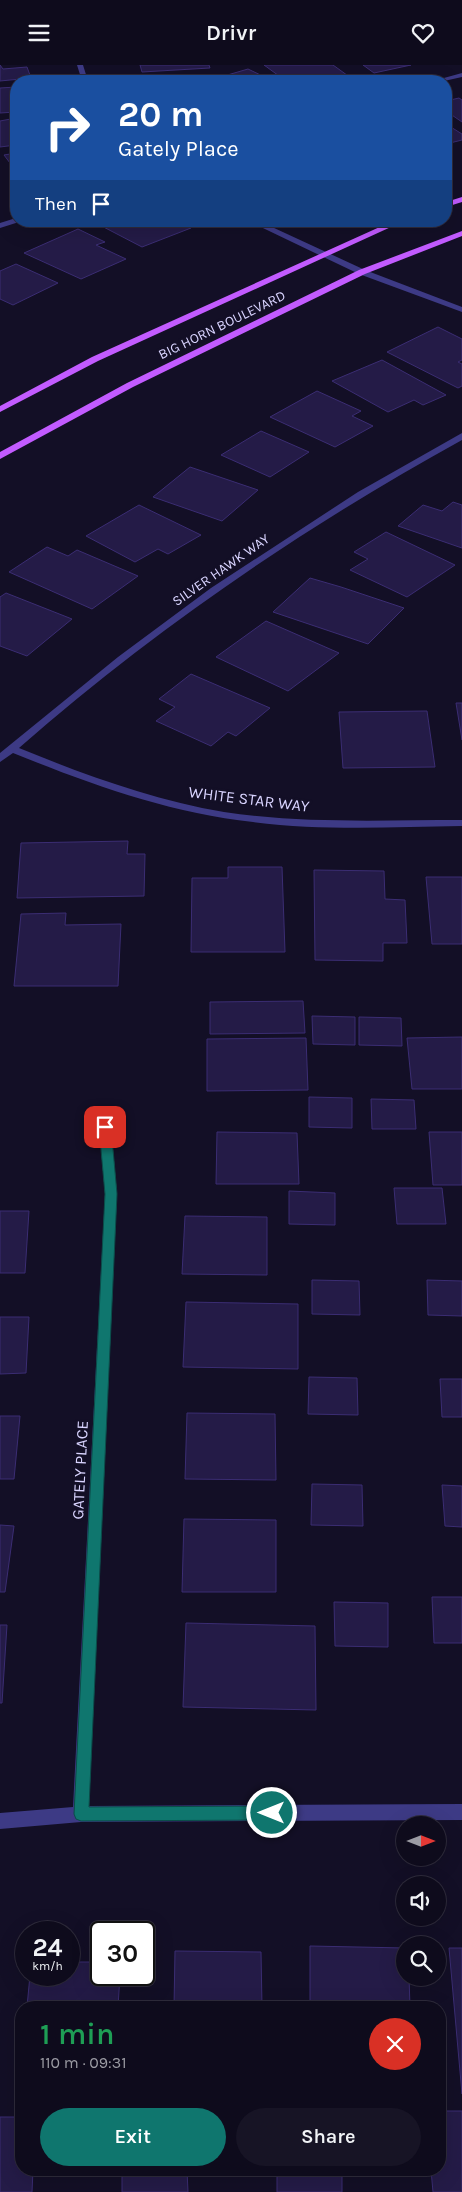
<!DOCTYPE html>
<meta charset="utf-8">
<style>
body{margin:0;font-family:Karla,sans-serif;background:#171425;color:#f1f3f6;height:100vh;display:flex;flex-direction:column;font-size:19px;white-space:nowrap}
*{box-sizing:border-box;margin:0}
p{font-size:16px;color:#9b9ba3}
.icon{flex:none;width:28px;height:28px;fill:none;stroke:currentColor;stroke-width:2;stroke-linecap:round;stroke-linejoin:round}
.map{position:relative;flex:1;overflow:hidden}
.drawer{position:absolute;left:15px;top:1936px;width:431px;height:175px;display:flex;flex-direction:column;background:#0e0b1c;border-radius:20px;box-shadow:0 5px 20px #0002,0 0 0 1px #2e2b3b}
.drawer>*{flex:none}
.hud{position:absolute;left:10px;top:10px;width:442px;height:152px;border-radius:20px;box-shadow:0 5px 20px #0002,0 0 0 1px #2e2b3b;background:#1a4fa0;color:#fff;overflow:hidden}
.needle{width:32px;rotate:90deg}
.tools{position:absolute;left:396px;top:1751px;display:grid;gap:10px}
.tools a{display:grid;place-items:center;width:50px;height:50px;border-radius:50%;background:#0e0b1c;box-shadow:0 5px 20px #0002,0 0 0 1px #2e2b3b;font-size:25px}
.speed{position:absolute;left:15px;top:1856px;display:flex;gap:10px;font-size:25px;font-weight:700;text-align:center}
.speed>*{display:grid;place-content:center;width:65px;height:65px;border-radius:50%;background:#0e0b1c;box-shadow:0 5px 20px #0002,0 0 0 1px #2e2b3b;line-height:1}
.speed small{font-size:12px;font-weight:400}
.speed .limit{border:2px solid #111;border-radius:8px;background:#fff;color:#111}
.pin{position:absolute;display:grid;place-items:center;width:42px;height:42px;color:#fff;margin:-21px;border-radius:10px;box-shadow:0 2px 8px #0006}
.me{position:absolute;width:55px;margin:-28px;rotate:270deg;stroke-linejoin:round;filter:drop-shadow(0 0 4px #0008)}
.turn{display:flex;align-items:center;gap:18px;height:105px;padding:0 25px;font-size:22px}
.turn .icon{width:65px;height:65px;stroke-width:2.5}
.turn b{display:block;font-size:35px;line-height:42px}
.then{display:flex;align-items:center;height:48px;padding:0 25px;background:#0003;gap:10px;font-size:19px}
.round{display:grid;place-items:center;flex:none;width:52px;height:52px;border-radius:26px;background:#171425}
.summary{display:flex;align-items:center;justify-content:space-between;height:85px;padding:0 25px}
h1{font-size:30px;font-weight:600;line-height:38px;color:#1e9e55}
.button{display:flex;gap:10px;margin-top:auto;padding:10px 25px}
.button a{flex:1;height:58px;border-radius:30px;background:#0f766e;color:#fff;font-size:20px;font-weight:600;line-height:58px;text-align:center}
.button a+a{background:#171425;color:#f1f3f6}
header{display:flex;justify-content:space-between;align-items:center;height:65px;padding:0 25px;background:#0e0b1c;font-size:22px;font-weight:600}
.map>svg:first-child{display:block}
.building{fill:#241b47;stroke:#3b2d73}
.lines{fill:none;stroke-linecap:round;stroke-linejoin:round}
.minor{fill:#3d3a85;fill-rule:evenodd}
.major{fill:#c25bff;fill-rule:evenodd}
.route{fill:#0f766e;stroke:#0a4d48}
.labels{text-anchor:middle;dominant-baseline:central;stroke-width:5;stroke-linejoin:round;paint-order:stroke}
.far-street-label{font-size:14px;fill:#d9d4ff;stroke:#130f26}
.street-label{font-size:16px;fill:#d9d4ff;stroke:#130f26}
</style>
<header><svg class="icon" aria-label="menu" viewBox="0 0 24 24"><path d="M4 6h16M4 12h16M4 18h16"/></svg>Drivr<svg class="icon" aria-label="heart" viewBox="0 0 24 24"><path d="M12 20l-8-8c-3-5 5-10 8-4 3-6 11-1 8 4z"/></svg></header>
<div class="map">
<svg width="462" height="2127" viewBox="0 0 462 2127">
<rect width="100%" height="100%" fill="#130f26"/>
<path class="building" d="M 0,0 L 3,4 L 27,2 L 31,13 L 0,16 Z
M 140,0 L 209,0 L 210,3 L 142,7 Z
M 264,0 L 333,0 L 351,13 L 333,16 L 320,16 L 313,11 L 286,16 Z
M 363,0 L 411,0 L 374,8 Z
M 248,4 L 273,16 L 207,16 Z
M 16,22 L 16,47 L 0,48 L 0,23 Z
M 459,33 L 462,35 L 462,57 L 446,46 L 446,36 Z
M 16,53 L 16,80 L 0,82 L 0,56 Z
M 446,59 L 462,69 L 462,75 L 446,79 Z
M 16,88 L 16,106 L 4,90 Z
M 92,156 L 178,156 L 191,163 L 142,182 Z
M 78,164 L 105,177 L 96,180 L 126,194 L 81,214 L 24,188 Z
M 16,199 L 58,218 L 13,240 L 0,234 L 0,206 Z
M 438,262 L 462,274 L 462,295 L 458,297 L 462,299 L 462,321 L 458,323 L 387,287 Z
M 382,295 L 446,330 L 423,340 L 414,335 L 388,347 L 332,316 Z
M 317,326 L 361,346 L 352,351 L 373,361 L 335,382 L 270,352 Z
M 261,366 L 309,387 L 270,412 L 221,390 Z
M 190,402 L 258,425 L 222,456 L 153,432 Z
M 453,437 L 462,440 L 462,483 L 398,461 L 423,440 L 442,446 Z
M 139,440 L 201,470 L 168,489 L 158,484 L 135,497 L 86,471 Z
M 386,467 L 455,500 L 407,532 L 350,505 L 368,494 L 354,487 Z
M 47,482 L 68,491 L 77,485 L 138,511 L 92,544 L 9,507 Z
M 310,513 L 341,522 L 404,543 L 368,579 L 273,547 Z
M 6,528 L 72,554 L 27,591 L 0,581 L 0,532 Z
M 266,556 L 339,588 L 288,626 L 216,592 Z
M 191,609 L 270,643 L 236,671 L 228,667 L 211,681 L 156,656 L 175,642 L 159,634 Z
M 456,638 L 462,638 L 462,675 Z
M 427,646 L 435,702 L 343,703 L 339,647 Z
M 128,776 L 127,789 L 145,789 L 144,831 L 17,833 L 21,778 Z
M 228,802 L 282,802 L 285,887 L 191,887 L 192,813 L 228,813 Z
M 314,805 L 384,806 L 385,834 L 405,835 L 407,878 L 383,878 L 383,896 L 315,895 Z
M 426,812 L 462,812 L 462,879 L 432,879 Z
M 66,848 L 65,860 L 121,859 L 118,921 L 14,921 L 21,849 Z
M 303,936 L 305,968 L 210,969 L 210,937 Z
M 312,951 L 355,952 L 355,980 L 313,979 Z
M 359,952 L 401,953 L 402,981 L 359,980 Z
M 462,972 L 462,1024 L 412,1024 L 407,973 Z
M 306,973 L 308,1025 L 207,1026 L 207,974 Z
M 309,1032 L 352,1033 L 352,1063 L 309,1062 Z
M 371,1034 L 414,1035 L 416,1064 L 372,1064 Z
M 217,1067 L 297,1068 L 299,1119 L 216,1119 Z
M 429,1067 L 462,1067 L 462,1120 L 433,1120 Z
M 394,1123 L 442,1123 L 446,1159 L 397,1159 Z
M 289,1126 L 335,1128 L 335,1160 L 289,1159 Z
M 0,1146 L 29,1146 L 25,1208 L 0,1208 Z
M 185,1151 L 267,1152 L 267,1210 L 182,1209 Z
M 312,1215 L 359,1216 L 360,1250 L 312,1249 Z
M 427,1215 L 462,1216 L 462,1251 L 428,1250 Z
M 186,1237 L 298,1239 L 298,1304 L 183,1302 Z
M 0,1252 L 29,1252 L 26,1308 L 0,1309 Z
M 309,1312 L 357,1313 L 358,1350 L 308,1349 Z
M 440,1314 L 462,1314 L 462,1352 L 442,1352 Z
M 187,1348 L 275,1349 L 276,1415 L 185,1414 Z
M 0,1351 L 20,1351 L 14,1414 L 0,1414 Z
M 312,1419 L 362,1420 L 363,1461 L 311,1460 Z
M 442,1420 L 462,1421 L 462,1462 L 445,1461 Z
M 184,1454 L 276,1455 L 276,1527 L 182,1527 Z
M 0,1460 L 14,1461 L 5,1527 L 0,1527 Z
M 432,1532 L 462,1532 L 462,1578 L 434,1578 Z
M 334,1537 L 388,1538 L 388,1582 L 335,1581 Z
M 186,1558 L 315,1561 L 316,1645 L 183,1642 Z
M 0,1560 L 7,1560 L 2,1638 L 0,1638 Z
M 310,1881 L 405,1883 L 405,1912 L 409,1912 L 410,1942 L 310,1942 Z
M 449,1883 L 462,1883 L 462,2029 Z
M 175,1886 L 261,1887 L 262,1942 L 174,1942 Z
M 69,1897 L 101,1897 L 101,1910 L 120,1910 L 118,1942 L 27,1942 L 30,1910 L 69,1910 Z
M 440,2046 L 462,2046 L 462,2127 L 433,2127 L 431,2105 L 440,2105 Z
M 0,2052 L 21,2052 L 21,2105 L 33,2105 L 32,2127 L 0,2127 Z
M 122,2105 L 187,2105 L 188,2127 L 122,2127 Z
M 277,2105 L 342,2105 L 342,2127 L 277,2127 Z"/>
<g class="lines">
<path class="minor" d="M 77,0 L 83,0 L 88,16 L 82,16 Z
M 462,8 L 462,12 L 444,16 L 433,16 Z
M 16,153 L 16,156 L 19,157 L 0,163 L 0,158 Z
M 248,156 L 259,156 L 365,205 L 462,242 L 462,247 L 359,209 Z
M 462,368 L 462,375 C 304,462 155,564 19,683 C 85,710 153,735 224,747 C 303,759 383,755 462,755 L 462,761 C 393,762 322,766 253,757 C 169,748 90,719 13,688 L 0,697 L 0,688 L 118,592 L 211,523 L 358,427 Z
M 105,1057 L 111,1062 L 117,1129 L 89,1741 L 462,1739 L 462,1755 L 81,1757 L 0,1764 L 0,1748 L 73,1742 L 105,1129 L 99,1062 Z"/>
<path class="major" d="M 462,132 L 462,137 L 446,142 L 446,137 Z
M 393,156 L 404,156 L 98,296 L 0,347 L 0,341 L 92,292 Z
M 462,166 L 462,171 L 365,209 L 133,322 L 0,394 L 0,387 L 127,318 L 359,205 Z"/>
</g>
<path class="route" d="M 105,1058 L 111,1062 L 117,1129 L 89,1742 L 272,1741 L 277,1743 L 279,1748 L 277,1753 L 272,1755 L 81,1756 L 76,1754 L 74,1749 L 105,1129 L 99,1062 Z"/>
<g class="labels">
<g class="far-street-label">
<text transform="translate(222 260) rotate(-26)">BIG HORN BOULEVARD</text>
<text transform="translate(221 505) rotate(-35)">SILVER HAWK WAY</text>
</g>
<g class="street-label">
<text transform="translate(249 734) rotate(7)">WHITE STAR WAY</text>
<text transform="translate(80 1405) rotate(-87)">GATELY PLACE</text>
</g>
</g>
</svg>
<div class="tools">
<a><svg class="needle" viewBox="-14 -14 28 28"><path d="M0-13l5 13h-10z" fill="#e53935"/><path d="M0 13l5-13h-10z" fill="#9b9ba3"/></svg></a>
<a><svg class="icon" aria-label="sound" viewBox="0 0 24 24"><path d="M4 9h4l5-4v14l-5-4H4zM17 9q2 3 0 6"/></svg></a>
<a><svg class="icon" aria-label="search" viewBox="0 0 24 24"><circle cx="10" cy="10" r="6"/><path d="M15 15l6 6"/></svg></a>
</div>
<div class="speed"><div>24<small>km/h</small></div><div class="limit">30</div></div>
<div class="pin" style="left:105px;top:1062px;background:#d93025"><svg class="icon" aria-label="arrive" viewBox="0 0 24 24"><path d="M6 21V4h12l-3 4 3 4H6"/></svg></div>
<svg class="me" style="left:272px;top:1748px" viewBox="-20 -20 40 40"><circle r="17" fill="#0f766e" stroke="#fff" stroke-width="3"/><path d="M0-11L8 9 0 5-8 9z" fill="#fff"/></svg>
<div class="hud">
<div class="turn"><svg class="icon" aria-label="right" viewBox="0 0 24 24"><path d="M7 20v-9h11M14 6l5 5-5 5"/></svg><div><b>20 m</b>Gately Place</div></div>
<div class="then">Then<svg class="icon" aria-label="arrive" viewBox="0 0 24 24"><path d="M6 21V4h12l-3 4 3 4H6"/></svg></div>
</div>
<section class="drawer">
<div class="summary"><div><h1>1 min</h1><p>110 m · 09:31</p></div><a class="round" style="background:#d93025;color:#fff"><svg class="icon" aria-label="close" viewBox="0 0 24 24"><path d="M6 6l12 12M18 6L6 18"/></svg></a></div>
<div class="button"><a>Exit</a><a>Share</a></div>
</section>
</div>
